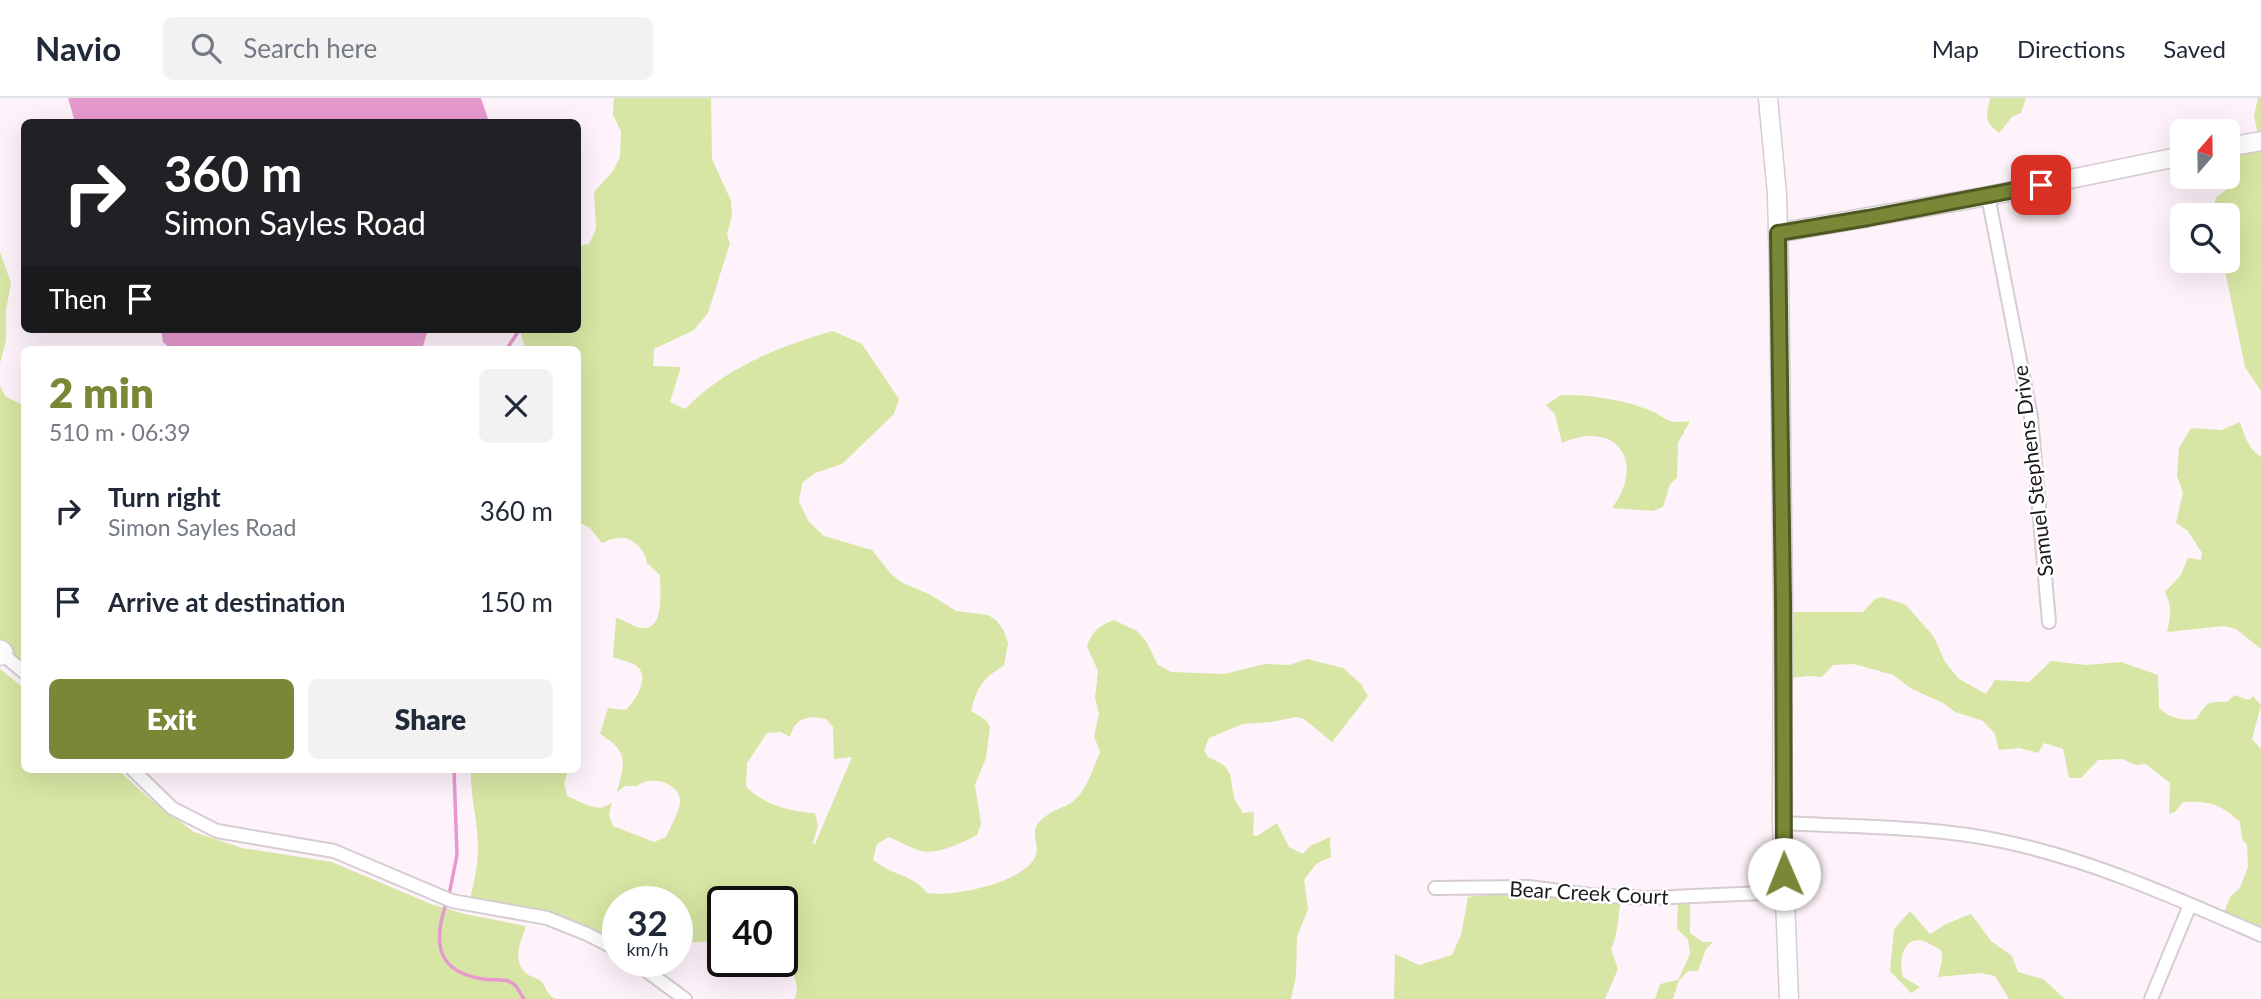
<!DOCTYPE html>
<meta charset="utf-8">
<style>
body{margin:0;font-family:Lato,sans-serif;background:#f2f2f3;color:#1f2937;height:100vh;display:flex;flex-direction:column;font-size:26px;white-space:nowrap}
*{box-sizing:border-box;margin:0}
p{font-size:23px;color:#747a83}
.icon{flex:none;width:38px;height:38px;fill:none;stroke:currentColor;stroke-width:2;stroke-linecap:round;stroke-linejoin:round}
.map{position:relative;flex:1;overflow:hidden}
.panel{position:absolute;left:21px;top:248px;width:560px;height:427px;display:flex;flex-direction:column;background:#fff;border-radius:10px;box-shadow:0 7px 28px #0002}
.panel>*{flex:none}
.guide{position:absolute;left:21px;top:21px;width:560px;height:214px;border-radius:10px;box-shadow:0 7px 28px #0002;background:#202124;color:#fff;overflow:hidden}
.needle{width:46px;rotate:20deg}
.controls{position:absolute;left:2170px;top:21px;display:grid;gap:14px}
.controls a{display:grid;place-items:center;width:70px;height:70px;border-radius:10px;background:#fff;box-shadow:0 7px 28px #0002;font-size:35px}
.speed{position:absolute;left:602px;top:788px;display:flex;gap:14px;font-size:35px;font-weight:700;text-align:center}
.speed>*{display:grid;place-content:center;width:91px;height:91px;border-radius:50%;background:#fff;box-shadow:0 7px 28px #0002;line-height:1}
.speed small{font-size:18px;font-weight:400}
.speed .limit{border:4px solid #111;border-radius:10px;background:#fff;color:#111}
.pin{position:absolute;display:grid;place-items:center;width:60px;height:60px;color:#fff;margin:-30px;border-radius:14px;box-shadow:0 4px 10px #0006}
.me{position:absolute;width:77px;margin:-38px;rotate:359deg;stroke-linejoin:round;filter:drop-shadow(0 0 5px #0008)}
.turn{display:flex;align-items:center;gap:24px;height:147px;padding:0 28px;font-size:32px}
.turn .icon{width:91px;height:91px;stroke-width:2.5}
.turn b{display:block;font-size:49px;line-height:60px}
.then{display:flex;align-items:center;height:66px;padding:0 28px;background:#0003;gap:14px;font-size:26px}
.round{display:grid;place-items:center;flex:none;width:74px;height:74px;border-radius:10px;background:#f2f2f3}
.overview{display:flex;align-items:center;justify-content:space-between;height:119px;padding:0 28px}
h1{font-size:42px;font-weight:800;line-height:52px;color:#798736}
.cta{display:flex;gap:14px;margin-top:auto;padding:14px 28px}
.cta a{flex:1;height:80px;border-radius:10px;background:#798736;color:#fff;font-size:28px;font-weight:800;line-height:80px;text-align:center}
.cta a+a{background:#f2f2f3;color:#1f2937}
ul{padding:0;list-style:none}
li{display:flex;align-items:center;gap:21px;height:91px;padding:0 28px}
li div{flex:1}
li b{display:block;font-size:26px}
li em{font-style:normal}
header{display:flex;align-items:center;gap:42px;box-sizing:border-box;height:98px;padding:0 35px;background:#fff;border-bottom:2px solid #e0e1e3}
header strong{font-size:33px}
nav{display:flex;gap:38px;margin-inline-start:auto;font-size:24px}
.search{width:490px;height:63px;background:#f2f2f3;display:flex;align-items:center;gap:18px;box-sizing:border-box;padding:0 24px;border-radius:10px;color:#747a83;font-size:26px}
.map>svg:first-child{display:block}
.green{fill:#d7e6a4;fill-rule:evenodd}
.water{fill:#e799ce}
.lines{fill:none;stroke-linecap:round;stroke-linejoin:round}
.stream{stroke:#e799ce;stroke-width:3.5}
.street-casing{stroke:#d6ccd2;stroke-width:16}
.secondary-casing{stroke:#d6ccd2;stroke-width:21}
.highway-casing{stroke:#d6ccd2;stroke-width:26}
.street{stroke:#fff;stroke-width:12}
.secondary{stroke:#fff;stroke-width:18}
.highway{stroke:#fff;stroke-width:23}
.route-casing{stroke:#4f5823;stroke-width:18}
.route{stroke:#798736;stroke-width:12}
.labels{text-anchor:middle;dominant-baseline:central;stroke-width:5;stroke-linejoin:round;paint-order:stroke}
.street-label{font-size:21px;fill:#1e1a1c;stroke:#fff}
</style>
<header>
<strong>Navio</strong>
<div class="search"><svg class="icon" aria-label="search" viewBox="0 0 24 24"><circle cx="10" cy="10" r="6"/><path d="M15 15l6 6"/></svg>Search here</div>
<nav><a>Map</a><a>Directions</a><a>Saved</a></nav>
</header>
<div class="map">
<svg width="2261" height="901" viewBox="0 0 2261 901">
<rect width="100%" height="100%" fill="#fef3fa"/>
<path class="green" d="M 614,0 L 711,0 L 712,61 L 731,103 L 732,117 L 727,137 L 730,145 L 708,215 L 694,232 L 654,251 L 653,268 L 681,269 L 670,304 L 685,311 C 724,270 780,248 833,233 L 862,246 L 899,301 L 894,316 L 842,366 L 815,375 L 802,385 L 799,404 L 809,424 L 824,438 L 872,452 L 891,476 L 901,484 L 931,497 L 956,513 L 988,517 L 996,522 L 1004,533 L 1008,545 L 1004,568 C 982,580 977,590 971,613 L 986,622 L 990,629 L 986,660 L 975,687 L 981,726 L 977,737 C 962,745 937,757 921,753 C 910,750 899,743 889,739 L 877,746 L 873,762 C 893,778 912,776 927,795 C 953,799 1023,785 1035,759 C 1041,748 1029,735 1039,724 C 1048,714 1060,711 1071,705 C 1086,695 1093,670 1100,654 L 1094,638 L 1099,616 L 1095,600 L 1098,573 L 1087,548 C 1093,532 1099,528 1114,522 L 1137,533 L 1146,543 L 1158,567 L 1171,574 L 1224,576 L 1265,566 L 1289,567 L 1307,561 L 1343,570 L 1361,586 L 1368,598 L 1332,644 L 1304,621 L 1296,619 L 1271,624 L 1243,626 L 1209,640 L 1204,652 L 1208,659 L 1224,667 L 1230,676 L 1234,700 L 1243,715 L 1254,714 L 1253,737 L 1257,738 L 1277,725 L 1289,749 L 1303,756 L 1310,748 L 1330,739 L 1331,759 L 1316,766 L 1304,782 L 1308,811 L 1297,839 L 1296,878 L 1291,901 L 794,901 C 800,892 795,879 791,870 C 801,860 799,843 786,836 L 782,837 L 782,803 L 723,803 L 723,843 L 677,845 L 677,803 L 618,803 L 618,833 L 609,848 L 580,835 L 470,802 C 474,783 479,764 478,745 C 477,720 470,697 471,672 L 568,672 L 564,686 L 567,698 C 582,704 599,717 612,704 L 609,717 L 613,728 L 654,744 L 666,739 C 670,729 680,714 680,703 C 680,684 649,677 637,688 L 625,688 L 617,694 C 625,663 629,654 600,636 L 608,610 L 626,612 C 635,603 652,577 635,567 C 629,563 619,562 613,559 L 616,520 C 625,522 629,526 637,529 C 666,538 660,492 660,477 L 647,465 C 646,453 632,438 619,440 C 613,440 607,443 602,445 L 590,430 L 578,424 L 578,252 L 526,252 L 521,236 L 522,231 L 578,231 L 578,148 L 589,146 L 596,131 L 594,94 L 613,73 L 620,59 L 621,33 L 613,17 ZM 813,619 L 826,621 L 833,629 L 834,661 L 852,659 L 815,746 L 813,745 L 818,728 L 815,715 C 792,714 761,706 746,688 L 747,665 L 767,635 L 781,634 L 790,639 C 794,625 799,621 813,619 Z
M 1990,0 L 2026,0 L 2021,15 L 2012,19 L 1999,35 C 1984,23 1986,19 1990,0 Z
M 2258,0 L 2261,0 L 2261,293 L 2245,269 L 2223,163 L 2228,163 L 2228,117 L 2215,117 C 2212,92 2221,101 2231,86 L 2228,77 L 2228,54 L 2260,45 L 2254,18 Z
M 0,154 L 11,185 L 6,212 L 6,243 L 0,265 Z
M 0,288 L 5,298 L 24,308 L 24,581 L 8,569 L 0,559 Z
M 1561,297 C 1591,297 1621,301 1649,312 C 1671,321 1662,326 1690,323 L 1678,345 L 1677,380 L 1670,386 L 1663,409 L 1653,413 L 1612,410 C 1647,363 1616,321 1562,345 L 1555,316 L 1546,307 Z
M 2240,324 C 2244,337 2249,352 2261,359 L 2261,551 L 2236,531 L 2224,528 L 2167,534 C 2171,518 2172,508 2165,494 L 2181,477 L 2188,460 L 2201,462 L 2202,455 L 2188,433 L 2176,425 L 2183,395 L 2177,378 L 2179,350 L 2191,330 L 2221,332 Z
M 1883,499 L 1906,507 L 1934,539 L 1945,564 L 1959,581 L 1986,596 L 1995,582 L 2029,584 L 2051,563 L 2086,567 L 2121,564 L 2158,577 L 2159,610 C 2169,620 2183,623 2196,621 C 2207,605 2207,603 2227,604 L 2234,597 L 2249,602 L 2253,598 L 2261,607 L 2252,641 L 2261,651 L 2261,842 L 2221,823 L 2230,799 L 2240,790 L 2248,769 L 2247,747 L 2242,741 L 2240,724 C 2220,706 2210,703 2183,704 L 2175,714 L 2169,716 L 2170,685 L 2146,666 L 2136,667 L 2122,661 L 2098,662 L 2081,680 L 2069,680 L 2063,651 L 2044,645 L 2038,655 L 2020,650 L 1999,652 L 1995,636 L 1983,623 L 1955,614 L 1943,605 L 1912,591 L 1893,577 L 1854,566 L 1833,567 L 1822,579 L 1808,578 L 1783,581 L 1782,514 L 1863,514 L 1875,501 Z
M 0,571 L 24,590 L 24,672 L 118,672 L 149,700 L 194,734 L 242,750 L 332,764 L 431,806 L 465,816 L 526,828 C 521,843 511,863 527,876 C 531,879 538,880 542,884 C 547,891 547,897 556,901 L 0,901 Z
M 1529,791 L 1621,802 C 1618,818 1618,838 1611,851 L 1618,871 L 1605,901 L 1394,901 L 1395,856 L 1419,867 L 1452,857 L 1461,837 L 1468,799 Z
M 1678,803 L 1690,804 L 1690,835 L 1703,844 L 1713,844 L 1706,851 L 1698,873 L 1688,873 L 1679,882 L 1673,901 L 1655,901 L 1660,886 L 1678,882 L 1690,856 L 1688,841 L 1677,831 Z
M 1910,813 L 1930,836 L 1946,826 L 1971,816 L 1991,843 L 2012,858 L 2018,874 L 2043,881 L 2065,901 L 2009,901 L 1995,878 L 1981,875 L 1938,879 L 1942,862 L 1941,852 C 1934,849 1927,843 1919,842 C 1901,842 1899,867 1903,879 L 1920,889 L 1911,895 L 1890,873 L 1894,831 Z"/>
<path class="water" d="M 68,0 L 481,0 L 489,24 L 75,24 Z
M 161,231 L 428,231 L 422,252 L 172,252 L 163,244 Z"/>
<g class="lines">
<path class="stream" d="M 506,252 L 520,231
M 449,797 L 457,757 L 454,672
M 445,809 C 433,847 438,874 483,881 C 494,883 505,879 515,887 C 518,890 521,897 524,901"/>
<g class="street-casing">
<path id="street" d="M 1988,98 L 2031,319 L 2049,524
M 1,555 L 24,574
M 133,672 L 172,710 L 217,733 L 334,753 L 452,803 L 547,820 L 587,836 L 618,852
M 1782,725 C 1856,729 1933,728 2006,744 C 2095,763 2178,801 2261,837
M 1435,790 L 1529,789 L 1590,797 L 1649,800 L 1784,794
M 633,863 L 685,901
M 2151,901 L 2190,807"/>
</g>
<g class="secondary-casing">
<path id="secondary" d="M 1768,0 L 1777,96 L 1779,170 L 1783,504 L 1782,725 L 1789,901
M 2228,49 L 2261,43
M 1778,135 L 1988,98 L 2182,58"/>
</g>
<g class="highway-casing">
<path id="highway" d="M 0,554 L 1,555"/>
</g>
<use href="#street" class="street"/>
<use href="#secondary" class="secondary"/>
<use href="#highway" class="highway"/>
</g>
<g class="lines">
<g class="route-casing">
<path id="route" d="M 1784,776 L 1783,504 L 1778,135 L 1868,120 L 2041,87"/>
</g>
<use href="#route" class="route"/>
</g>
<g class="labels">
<g class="street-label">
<text transform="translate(2032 373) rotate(-97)">Samuel Stephens Drive</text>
<text transform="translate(1589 794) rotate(3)">Bear Creek Court</text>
</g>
</g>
</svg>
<div class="controls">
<a><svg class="needle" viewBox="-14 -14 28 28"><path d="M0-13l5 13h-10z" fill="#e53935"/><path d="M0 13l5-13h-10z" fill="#747a83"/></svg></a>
<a><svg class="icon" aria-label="search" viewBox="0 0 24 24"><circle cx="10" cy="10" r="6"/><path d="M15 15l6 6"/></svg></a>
</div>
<div class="speed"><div>32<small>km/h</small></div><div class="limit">40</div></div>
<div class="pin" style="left:2041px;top:87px;background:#d93025"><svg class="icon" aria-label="arrive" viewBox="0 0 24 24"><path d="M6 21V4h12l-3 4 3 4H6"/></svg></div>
<svg class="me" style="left:1784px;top:776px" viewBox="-20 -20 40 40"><circle r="19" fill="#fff"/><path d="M0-13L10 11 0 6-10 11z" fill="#798736"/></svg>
<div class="guide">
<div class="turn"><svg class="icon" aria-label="right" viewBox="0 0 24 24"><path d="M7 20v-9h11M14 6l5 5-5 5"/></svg><div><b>360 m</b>Simon Sayles Road</div></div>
<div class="then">Then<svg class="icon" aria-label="arrive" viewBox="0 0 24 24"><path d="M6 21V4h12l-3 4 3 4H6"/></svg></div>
</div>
<section class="panel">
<div class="overview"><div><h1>2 min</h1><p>510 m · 06:39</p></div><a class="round"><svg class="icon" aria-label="close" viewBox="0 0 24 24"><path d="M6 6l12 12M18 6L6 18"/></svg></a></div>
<ul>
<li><svg class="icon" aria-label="right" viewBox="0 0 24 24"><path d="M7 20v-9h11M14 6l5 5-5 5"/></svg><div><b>Turn right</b><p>Simon Sayles Road</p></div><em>360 m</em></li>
<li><svg class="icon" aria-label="arrive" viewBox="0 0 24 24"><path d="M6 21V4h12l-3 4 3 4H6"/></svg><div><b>Arrive at destination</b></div><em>150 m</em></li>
</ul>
<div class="cta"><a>Exit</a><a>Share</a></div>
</section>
</div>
